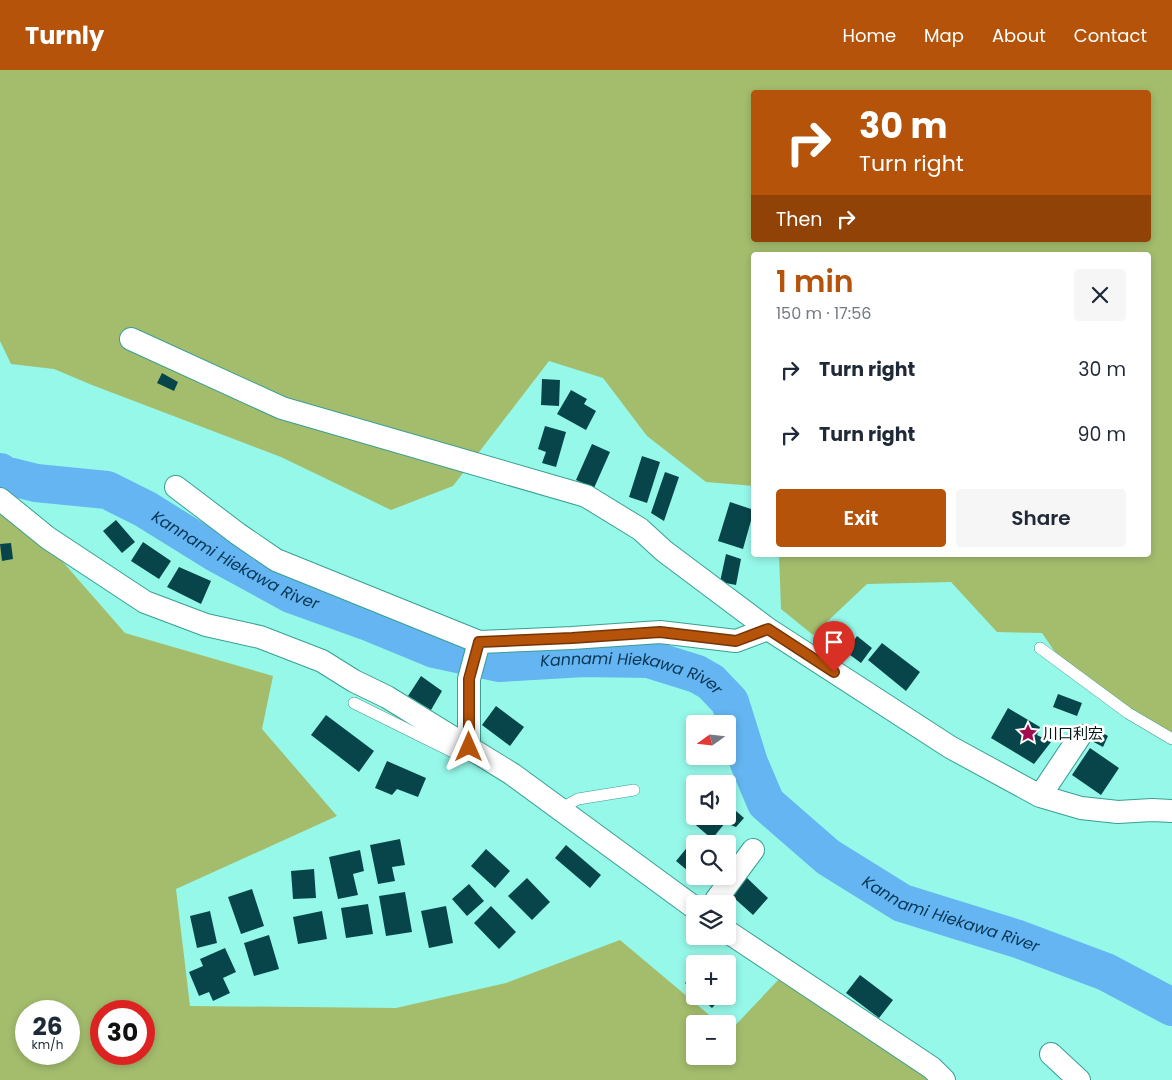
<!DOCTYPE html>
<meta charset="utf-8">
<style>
body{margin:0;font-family:Poppins,"Noto Sans JP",sans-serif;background:#f6f6f7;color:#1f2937;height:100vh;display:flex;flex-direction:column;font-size:19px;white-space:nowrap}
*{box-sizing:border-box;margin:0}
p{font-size:16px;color:#747a83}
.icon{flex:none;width:28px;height:28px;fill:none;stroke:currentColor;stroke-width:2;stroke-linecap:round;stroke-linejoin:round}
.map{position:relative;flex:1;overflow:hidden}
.side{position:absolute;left:751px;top:182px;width:400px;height:305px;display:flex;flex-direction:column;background:#fff;border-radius:5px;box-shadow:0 2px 8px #0003}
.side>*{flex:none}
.banner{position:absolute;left:751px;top:20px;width:400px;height:152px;border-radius:5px;box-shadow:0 2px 8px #0003;background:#b45309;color:#fff;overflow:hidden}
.needle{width:32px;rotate:255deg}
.fabs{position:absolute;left:686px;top:645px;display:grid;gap:10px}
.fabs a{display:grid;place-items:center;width:50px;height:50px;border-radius:5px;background:#fff;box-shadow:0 2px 8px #0003;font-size:25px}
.speed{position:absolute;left:15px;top:930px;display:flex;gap:10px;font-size:25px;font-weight:700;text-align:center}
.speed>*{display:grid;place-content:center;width:65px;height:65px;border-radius:50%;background:#fff;box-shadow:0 2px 8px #0003;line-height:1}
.speed small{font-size:12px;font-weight:400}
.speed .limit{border:8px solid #d22;background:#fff;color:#111}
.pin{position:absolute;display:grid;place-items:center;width:42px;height:42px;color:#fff;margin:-51px -21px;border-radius:50% 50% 50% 0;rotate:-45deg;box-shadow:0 0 5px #0007}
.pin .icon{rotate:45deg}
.me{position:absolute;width:55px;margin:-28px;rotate:0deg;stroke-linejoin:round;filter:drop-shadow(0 0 4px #0008)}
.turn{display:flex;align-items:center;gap:18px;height:105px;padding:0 25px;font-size:22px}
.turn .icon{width:65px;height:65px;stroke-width:2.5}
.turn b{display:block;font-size:35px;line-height:42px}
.then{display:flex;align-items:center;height:48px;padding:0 25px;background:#0003;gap:10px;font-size:19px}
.round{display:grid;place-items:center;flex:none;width:52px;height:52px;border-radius:5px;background:#f6f6f7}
.summary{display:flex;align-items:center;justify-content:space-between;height:85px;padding:0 25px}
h1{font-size:30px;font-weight:600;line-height:38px;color:#b45309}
.cta{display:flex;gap:10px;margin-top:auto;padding:10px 25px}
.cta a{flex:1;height:58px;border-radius:5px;background:#b45309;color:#fff;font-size:20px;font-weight:600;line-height:58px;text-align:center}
.cta a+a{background:#f6f6f7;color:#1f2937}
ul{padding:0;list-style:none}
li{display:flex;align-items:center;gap:15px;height:65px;padding:0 25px}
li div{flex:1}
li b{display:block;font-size:19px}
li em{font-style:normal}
header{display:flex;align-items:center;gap:30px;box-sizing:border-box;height:70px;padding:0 25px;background:#b45309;color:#fff}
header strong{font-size:24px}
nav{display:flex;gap:28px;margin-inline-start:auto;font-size:18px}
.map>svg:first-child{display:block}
.green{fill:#a4bd6d;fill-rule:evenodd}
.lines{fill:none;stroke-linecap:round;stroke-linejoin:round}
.river{stroke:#64b5f1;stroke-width:38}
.building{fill:#08454a}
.lane-casing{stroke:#389f92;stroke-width:12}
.street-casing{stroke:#389f92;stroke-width:24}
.lane{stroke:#fff;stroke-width:11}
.street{stroke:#fff;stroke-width:22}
.route-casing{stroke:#753606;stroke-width:12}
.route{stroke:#b45309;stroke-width:9}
.labels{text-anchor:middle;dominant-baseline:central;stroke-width:5;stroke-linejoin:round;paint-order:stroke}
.poi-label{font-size:15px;fill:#021613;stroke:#fff;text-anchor:start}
.water-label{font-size:16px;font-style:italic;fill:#073654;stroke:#fff}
</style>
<header>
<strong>Turnly</strong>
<nav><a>Home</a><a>Map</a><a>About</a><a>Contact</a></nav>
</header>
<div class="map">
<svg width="1172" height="1010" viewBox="0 0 1172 1010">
<rect width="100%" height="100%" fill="#96f8e9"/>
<path class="green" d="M 0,0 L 1172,0 L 1172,665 L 1068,601 L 1042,563 L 997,562 L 951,512 L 867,514 L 813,565 L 781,539 L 779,485 L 1149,485 L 1149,185 L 754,185 L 754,416 L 706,412 L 647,366 L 603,308 L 549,291 L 453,416 L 391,440 L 281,387 L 92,315 L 54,299 L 11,294 L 0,271 ZM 754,22 L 1149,22 L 1149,170 L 754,170 Z
M 0,420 L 125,563 L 273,606 L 262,659 L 337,746 L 176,819 L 190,936 L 396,938 L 506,913 L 620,870 L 720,954 L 695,954 L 695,986 L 728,986 L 728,960 L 730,961 L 780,908 L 930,1010 L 0,1010 ZM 26,941 L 69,941 L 69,984 L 26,984 ZM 101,941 L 144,941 L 144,984 L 101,984 Z"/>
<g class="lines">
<path class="river" id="s1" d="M 0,402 L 4,405 L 36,413 L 107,420 L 145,439 L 216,483 L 291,524 L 366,551 L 434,579 L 499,593 L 584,588 L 649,589 L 697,604 L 711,612 L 730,632 L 749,693 L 766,733 L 828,787 L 902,833 L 1018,869 L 1106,902 L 1172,937"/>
</g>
<path class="building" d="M 162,303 L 178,312 L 174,321 L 157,313 Z
M 542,309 L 560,310 L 559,336 L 541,335 Z
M 571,320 L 587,329 L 584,334 L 596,341 L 586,360 L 557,344 Z
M 545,356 L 566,362 L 556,397 L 542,393 L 546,382 L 538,379 Z
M 592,374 L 610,382 L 594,418 L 576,410 Z
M 642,386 L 660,392 L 647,433 L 629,427 Z
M 665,402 L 679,407 L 664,451 L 651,443 Z
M 730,432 L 754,440 L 743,479 L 718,471 Z
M 116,450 L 135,472 L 122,483 L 103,461 Z
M 143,472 L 171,491 L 159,509 L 131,491 Z
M 11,473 L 13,489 L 2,491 L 0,474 Z
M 726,484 L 741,489 L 736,515 L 720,512 Z
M 179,497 L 211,511 L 201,534 L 167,517 Z
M 857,566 L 872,578 L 861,593 L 846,582 Z
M 882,573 L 920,602 L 906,621 L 868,590 Z
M 421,606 L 442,621 L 431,640 L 408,626 Z
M 1058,624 L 1082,633 L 1077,646 L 1053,637 Z
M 496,636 L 524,657 L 510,676 L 482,655 Z
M 1008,638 L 1040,657 L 1037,665 L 1051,672 L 1034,694 L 991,668 Z
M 326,645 L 374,681 L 359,702 L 311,665 Z
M 1096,659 L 1108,666 L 1103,677 L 1090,670 Z
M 1090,678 L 1119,698 L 1101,725 L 1072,705 Z
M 387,691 L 426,708 L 418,727 L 397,719 L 392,725 L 375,718 Z
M 728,734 L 744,748 L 736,757 L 725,753 L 712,769 L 690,750 L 695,744 L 695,746 L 728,746 Z
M 400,769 L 405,795 L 392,797 L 395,811 L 378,814 L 370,775 Z
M 690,774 L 695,779 L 695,806 L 713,806 L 705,815 L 676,791 Z
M 566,775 L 601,805 L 590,818 L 555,788 Z
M 486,779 L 510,801 L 495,818 L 471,796 Z
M 360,780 L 364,801 L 353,804 L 358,825 L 338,829 L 329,787 Z
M 314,799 L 316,828 L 293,829 L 291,801 Z
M 746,807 L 768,828 L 753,845 L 733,827 Z
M 527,808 L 550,832 L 532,850 L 508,826 Z
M 469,814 L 484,831 L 467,846 L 452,829 Z
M 252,819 L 264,856 L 241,864 L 228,827 Z
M 405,822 L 412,862 L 386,866 L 379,826 Z
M 368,834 L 373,864 L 346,868 L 341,838 Z
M 446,836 L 453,873 L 429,878 L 421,841 Z
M 491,836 L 516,862 L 499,879 L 474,853 Z
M 210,841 L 217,873 L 197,878 L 190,846 Z
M 322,841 L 327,869 L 298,874 L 293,847 Z
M 269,865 L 279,899 L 254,906 L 244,873 Z
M 225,878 L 236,902 L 223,908 L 230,923 L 213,931 L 209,922 L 199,926 L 189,902 L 203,896 L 200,889 Z
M 695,902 L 695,923 L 685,913 Z
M 860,905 L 893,930 L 879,948 L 846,923 Z
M 699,926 L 723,926 L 712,938 Z"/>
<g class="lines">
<g class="lane-casing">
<path id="lane" d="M 1040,578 L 1128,643 L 1172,669
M 354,633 L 455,683 L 469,677
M 560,739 L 578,729 L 634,720"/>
</g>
<g class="street-casing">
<path id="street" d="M 131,269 L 282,338 L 586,426 L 640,459 L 664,481 L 768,559 L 950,677 L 1040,726 L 1081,738 L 1118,742 L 1152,740 L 1172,741
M 176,417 L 238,464 L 276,490 L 479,572 L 572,568 L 660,562 L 736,571 L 768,559
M 0,429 L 48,468 L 145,532 L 206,555 L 260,567 L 322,591 L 354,611 L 387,627 L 512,704 L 695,838
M 469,677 L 469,609 L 479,572
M 1040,726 L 1080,666
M 719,834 L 716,830 L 753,780
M 728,862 L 932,998 L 944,1010
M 1051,984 L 1079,1010"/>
</g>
<use href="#lane" class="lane"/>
<use href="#street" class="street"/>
</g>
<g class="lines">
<g class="route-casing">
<path id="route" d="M 469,677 L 469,609 L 479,572 L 572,568 L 660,562 L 736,571 L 768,559 L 834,602"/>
</g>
<use href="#route" class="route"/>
</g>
<defs>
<g id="sight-bare" transform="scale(1.5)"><path d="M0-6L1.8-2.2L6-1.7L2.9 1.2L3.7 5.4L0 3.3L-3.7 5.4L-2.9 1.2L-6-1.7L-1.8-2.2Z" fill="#a20d4f" stroke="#fff" stroke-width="2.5" paint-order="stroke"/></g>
</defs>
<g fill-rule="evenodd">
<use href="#sight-bare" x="1028" y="663"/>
</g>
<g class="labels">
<g class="poi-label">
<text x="1043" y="663">川口利宏</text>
</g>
<g class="water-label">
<text stroke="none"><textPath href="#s1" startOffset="256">Kannami Hiekawa River</textPath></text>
<text stroke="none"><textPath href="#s1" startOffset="676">Kannami Hiekawa River</textPath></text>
<text stroke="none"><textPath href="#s1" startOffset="1111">Kannami Hiekawa River</textPath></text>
</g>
</g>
</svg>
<div class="fabs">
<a><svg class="needle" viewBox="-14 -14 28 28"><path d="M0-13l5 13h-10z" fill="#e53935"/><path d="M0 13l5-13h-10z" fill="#747a83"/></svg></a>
<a><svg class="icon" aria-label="sound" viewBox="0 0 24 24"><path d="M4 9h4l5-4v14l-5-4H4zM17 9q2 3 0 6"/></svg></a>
<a><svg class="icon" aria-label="search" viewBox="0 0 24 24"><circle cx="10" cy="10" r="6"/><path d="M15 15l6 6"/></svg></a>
<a><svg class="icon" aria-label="layers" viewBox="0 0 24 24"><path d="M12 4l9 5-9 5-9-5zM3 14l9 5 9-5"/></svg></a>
<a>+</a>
<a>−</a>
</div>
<div class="speed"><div>26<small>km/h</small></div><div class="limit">30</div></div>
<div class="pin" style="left:834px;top:602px;background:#d93025"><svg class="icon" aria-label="arrive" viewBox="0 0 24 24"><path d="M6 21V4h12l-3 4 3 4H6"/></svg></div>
<svg class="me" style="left:469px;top:677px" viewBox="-20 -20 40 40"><path d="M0-17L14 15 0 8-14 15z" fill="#b45309" stroke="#fff" stroke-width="4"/></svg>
<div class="banner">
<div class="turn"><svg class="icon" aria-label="right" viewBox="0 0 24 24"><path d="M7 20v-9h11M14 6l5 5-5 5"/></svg><div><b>30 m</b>Turn right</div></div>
<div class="then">Then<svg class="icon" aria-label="right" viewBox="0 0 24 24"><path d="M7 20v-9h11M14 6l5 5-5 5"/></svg></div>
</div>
<section class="side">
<div class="summary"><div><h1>1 min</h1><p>150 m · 17:56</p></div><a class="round"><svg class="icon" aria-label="close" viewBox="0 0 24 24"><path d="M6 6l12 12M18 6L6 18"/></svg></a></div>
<ul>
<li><svg class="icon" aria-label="right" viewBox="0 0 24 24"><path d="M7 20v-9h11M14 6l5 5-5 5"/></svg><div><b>Turn right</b></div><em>30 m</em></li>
<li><svg class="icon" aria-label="right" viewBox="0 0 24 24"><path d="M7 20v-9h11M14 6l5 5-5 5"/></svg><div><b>Turn right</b></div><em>90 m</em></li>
</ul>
<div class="cta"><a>Exit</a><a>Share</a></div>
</section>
</div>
